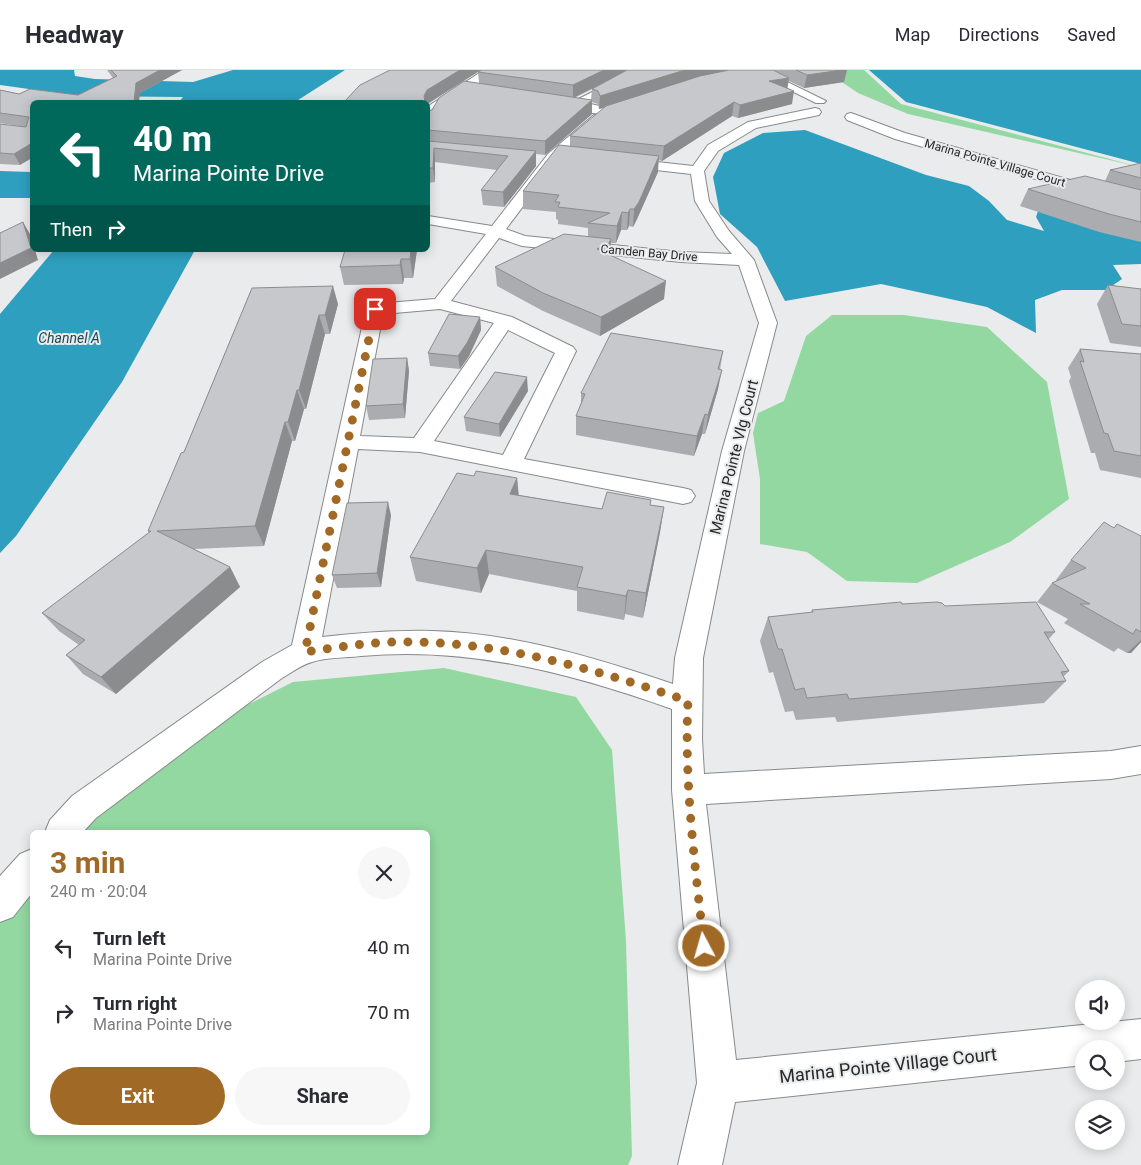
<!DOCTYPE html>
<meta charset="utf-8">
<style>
body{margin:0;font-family:Roboto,sans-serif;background:#f7f7f7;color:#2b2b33;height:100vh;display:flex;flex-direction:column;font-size:19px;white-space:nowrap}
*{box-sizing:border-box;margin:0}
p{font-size:16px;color:#7c7c81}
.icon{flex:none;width:28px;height:28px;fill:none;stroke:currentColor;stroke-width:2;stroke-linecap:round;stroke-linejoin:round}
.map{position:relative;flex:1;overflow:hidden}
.side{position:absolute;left:30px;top:760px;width:400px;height:305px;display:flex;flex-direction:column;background:#fff;border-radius:8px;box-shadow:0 2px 12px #0003}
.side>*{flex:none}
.banner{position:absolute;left:30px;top:30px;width:400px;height:152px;border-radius:8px;box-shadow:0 2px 12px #0003;background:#00695c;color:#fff;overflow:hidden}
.controls{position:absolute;left:1075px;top:910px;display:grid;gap:10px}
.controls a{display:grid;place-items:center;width:50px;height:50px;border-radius:50%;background:#fff;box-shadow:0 2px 12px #0003;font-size:25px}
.pin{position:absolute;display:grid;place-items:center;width:42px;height:42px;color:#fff;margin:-21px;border-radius:10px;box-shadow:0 2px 8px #0006}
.me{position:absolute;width:55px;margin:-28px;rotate:354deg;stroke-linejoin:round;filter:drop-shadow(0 0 4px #0008)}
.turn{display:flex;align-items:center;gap:18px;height:105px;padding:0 20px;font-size:22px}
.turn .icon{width:65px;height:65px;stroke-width:2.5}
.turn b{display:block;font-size:35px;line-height:42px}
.then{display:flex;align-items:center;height:48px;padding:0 20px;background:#0003;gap:10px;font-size:19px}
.round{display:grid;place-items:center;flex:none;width:52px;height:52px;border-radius:26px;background:#f7f7f7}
.headline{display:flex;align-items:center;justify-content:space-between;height:85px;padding:0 20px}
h1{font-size:30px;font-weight:700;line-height:38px;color:#a06925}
.action{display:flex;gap:10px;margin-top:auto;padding:10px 20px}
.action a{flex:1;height:58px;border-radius:30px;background:#a06925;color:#fff;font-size:20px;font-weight:700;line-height:58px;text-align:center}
.action a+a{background:#f7f7f7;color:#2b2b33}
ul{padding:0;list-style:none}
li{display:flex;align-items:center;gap:15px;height:65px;padding:0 20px}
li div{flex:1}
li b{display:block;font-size:19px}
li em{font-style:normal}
header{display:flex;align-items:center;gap:30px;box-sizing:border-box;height:70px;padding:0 25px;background:#fff;border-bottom:1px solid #e1e1e2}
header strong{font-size:24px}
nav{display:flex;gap:28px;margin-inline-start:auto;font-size:18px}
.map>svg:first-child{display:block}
.green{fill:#93d8a1}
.water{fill:#2e9fbe}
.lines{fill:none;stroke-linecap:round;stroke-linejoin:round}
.minor-casing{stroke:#88898c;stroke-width:2}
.minor{fill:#fff;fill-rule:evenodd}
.wall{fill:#abacaf;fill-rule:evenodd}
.shaded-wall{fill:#8b8c8e}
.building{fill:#c7c8cb;stroke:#8b8c8e}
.route{stroke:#a06925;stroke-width:9;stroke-dasharray:0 16.2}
.labels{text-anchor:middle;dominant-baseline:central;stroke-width:4;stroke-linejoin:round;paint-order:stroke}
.far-street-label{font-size:12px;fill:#272829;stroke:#e9ebed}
.far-water-label{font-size:14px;font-style:italic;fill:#1a4856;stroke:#e9ebed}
.street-label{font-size:15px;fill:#272829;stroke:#e9ebed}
.near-street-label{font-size:18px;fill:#272829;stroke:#e9ebed}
</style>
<header>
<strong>Headway</strong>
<nav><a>Map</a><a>Directions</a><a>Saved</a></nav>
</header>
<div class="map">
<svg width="1141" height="1095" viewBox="0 0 1141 1095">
<rect width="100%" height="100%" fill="#e9ebed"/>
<path class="green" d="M 824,0 L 864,0 L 901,34 L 1140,97 L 908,44 L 858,23 Z
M 832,245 L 904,245 L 987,257 L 1047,312 L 1069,429 L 1010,472 L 917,513 L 847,511 L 807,482 L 760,474 L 760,409 L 753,363 L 758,343 L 784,331 L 806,266 Z
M 444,598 L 576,627 L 612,680 L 626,871 L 632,1086 L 628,1095 L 0,1095 L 0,831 L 32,795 L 32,1062 L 428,1062 L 428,762 L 62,762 L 119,699 L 293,612 Z"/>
<path class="water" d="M 0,0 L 74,0 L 75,6 L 95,9 L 193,12 L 233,0 L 345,0 L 295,32 L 179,32 L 183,27 L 79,26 L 0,15 Z
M 869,0 L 1141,0 L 1141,94 L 906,32 Z
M 805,60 L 926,105 L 969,116 L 989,131 L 1007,150 L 1044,161 L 1036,147 L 1038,141 L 1141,165 L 1141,194 L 1113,195 L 1122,209 L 1106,220 L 1062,220 L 1035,230 L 1036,263 L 987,237 L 881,214 L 785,231 L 757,177 L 720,144 L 713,107 L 724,83 L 763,63 Z
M 0,101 L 32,102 L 32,128 L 0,128 Z
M 54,180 L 195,180 L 122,312 L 16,466 L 0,483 L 0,244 Z"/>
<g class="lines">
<g class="minor-casing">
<path id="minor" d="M 484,0 L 499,0 L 439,40 L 432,53 L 428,54 L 428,39 L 430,35 Z
M 749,0 L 763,0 L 826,31 L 824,33 L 816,33 Z
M 625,5 L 631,8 L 629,10 L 586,33 L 604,37 L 606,40 L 604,43 C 595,45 576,40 569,34 Z
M 815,38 L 819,39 L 821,42 L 819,45 L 756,58 L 718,81 L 704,101 L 709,131 L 729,161 L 754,190 L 777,253 L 744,381 L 703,588 L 702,669 L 704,704 L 1111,681 L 1141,676 L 1141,704 L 1111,709 L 706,734 L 736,990 L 1141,949 L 1141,989 L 1116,992 L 1116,979 L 1084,979 L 1084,995 L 735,1032 L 722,1095 L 678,1095 L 697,1013 L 672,720 L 672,639 C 571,603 468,576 361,586 C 345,588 327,587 312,592 C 301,595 291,603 282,608 L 96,748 L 83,762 L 45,762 L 50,750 L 72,726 L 262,592 L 292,575 L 366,239 L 369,235 L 375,234 L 435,229 L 486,164 L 428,154 L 428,146 L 492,156 L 548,84 L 594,45 L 602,45 L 604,48 L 602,51 L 558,90 L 506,159 L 525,166 L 681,182 L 732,184 L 717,167 L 695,131 L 691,104 L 621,96 L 614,92 L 621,88 L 693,96 L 708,75 L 748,52 ZM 499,168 L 522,176 L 681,192 L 739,195 L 759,253 L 722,381 L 675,588 L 673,614 C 596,588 514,563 432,561 C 395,560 359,563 322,567 L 358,379 L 420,382 L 683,434 L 691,432 L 695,426 L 691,420 L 683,418 L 524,389 L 576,281 L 573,277 L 512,247 L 451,231 ZM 440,239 L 494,253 L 414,368 L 360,366 L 383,244 ZM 508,260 L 555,283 L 503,385 L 434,371 Z
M 851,43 L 905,63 L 1141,130 L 1141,139 L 895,69 L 847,50 L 845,47 L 847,44 Z
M 32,779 L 32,823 L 13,847 L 0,852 L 0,806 L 20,784 Z"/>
</g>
<use href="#minor" class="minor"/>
</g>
<path class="wall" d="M 107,0 L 182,0 L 140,23 L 32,32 L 20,95 L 0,94 L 0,54 L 26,57 L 0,53 L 0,20 L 19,24 L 78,25 L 113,8 Z
M 482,0 L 847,0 L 844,12 L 804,18 L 789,11 L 787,18 L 792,34 L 738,48 L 732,46 L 662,91 L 658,90 L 658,102 L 637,149 L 633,157 L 629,156 L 627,160 L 621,160 L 616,173 L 611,173 L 610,186 L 664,229 L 600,266 L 543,241 L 497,216 L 495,197 L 588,166 L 588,158 L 558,154 L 558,150 L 556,149 L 556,142 L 523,139 L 523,121 L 570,76 L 570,66 L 605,38 L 599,39 L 598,34 L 592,32 L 592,44 L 545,85 L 536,84 L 536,96 L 504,137 L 483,135 L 481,120 L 497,100 L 435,92 L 435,112 L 428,113 L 428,41 L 432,40 L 479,13 L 478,2 ZM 604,13 L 592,19 L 591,30 L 574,28 Z
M 1141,93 L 1141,172 L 1099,162 L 1020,136 L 1028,119 L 1105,111 L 1110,100 Z
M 345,180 L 417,180 L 413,208 L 404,208 L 403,214 L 344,215 L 340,197 Z
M 1108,215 L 1141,219 L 1141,277 L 1110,273 L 1097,234 Z
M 252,218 L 338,234 L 330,264 L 325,264 L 306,339 L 304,339 L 295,371 L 292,371 L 264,476 L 194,479 L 230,497 L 240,517 L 116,624 L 83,604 L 66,585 L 79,575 L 59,561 L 42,543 L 149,463 L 148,461 L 184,382 Z
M 480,247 L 481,260 L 469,286 L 460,299 L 430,296 L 428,283 Z
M 1080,279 L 1141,284 L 1141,408 L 1100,400 L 1095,383 L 1091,383 L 1069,311 L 1071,307 L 1068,298 Z
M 723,281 L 720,300 L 718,319 L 705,364 L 702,364 L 694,386 L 576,365 L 576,346 L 581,333 L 581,323 Z
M 407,288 L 409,301 L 405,348 L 369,350 L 366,336 Z
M 528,321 L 500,367 L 466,361 L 464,347 Z
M 474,406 L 517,408 L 519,425 L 602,439 L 650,435 L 664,437 L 660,462 L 643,548 L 625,544 L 624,550 L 577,541 L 577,521 L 489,504 L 481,523 L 416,511 L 410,487 Z
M 391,445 L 381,517 L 337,518 L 332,505 Z
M 1114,458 L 1141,466 L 1141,572 L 1131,583 L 1127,583 L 1118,578 L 1114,582 L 1064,553 L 1068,549 L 1037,532 L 1052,513 L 1057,510 L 1056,510 L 1071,490 Z
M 902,534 L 945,536 L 1055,562 L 1048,570 L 1069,601 L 1063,607 L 1066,611 L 1044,633 L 837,652 L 835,647 L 796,650 L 793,641 L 785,642 L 773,602 L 769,603 L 760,571 L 768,547 L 811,543 L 812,540 Z"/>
<path class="shaded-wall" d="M 160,0 L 182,0 L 140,23 L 139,32 L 134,32 L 136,13 Z
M 460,0 L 481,0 L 429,33 L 428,36 L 428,32 L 425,32 L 424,26 L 427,20 Z
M 604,0 L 629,0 L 573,28 L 573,15 Z
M 685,0 L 732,0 L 691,10 L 599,39 L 600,26 Z
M 842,0 L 847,0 L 844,12 L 804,18 L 807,5 Z
M 789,8 L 787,21 L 769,11 Z
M 794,21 L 792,34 L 738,48 L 740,35 Z
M 592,30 L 592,44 L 545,85 L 545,71 Z
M 734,32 L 732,46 L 662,91 L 664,76 Z
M 32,73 L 32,88 L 20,95 L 14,84 Z
M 434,78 L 435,92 L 435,112 L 433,98 Z
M 536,81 L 536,96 L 504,137 L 503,122 Z
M 659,86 L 658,102 L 637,149 L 633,157 L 634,139 Z
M 630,139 L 629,156 L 627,160 L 628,143 Z
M 622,142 L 621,160 L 616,173 L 617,156 Z
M 23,152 L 30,164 L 32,172 L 32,180 L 35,180 L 38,190 L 0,209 L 0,193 Z
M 611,169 L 610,187 L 597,179 Z
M 411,180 L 417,180 L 413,208 L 410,189 Z
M 401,189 L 404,208 L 403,214 L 400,195 Z
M 666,211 L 664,229 L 600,266 L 601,247 Z
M 333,216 L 338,234 L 330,264 L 325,245 Z
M 319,245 L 325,264 L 306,339 L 299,320 Z
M 480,247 L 481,260 L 469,286 L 460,299 L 458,286 Z
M 407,288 L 409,301 L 405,348 L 403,334 Z
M 722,300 L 718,319 L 705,364 L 708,345 Z
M 527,307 L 528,321 L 500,367 L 499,354 Z
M 297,320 L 304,339 L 295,371 L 288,352 Z
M 705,344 L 702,364 L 694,386 L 697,366 Z
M 285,352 L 292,371 L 264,476 L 255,456 Z
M 517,408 L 519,433 L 510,424 Z
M 388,432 L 391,445 L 381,517 L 377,503 Z
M 664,437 L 660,462 L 643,548 L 646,523 Z
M 486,480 L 489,504 L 481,523 L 477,498 Z
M 230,497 L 240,517 L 116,624 L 101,607 Z
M 628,520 L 625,544 L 624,550 L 626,526 Z
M 1141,570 L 1141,572 L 1131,583 L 1127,583 Z"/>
<path class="building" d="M 111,0 L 160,0 L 136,13 L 134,32 L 32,32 L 32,73 L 14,84 L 0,83 L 0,54 L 26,57 L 29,47 L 0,43 L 0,20 L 19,24 L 30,19 L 78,25 L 117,6 Z
M 390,0 L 460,0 L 427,20 L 424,26 L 425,32 L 344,32 L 360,15 Z
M 482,0 L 604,0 L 573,15 L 478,2 Z
M 627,0 L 685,0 L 600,26 L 598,21 L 592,19 Z
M 729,0 L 773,0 L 789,8 L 769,11 L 794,21 L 740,35 L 734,32 L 664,76 L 570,66 L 606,36 L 700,6 Z
M 796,0 L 842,0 L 807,5 Z
M 464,11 L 592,30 L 545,71 L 428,60 L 428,41 L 432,40 L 439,28 Z
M 428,71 L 536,81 L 503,122 L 481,120 L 508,86 L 434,78 L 433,98 L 428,98 Z
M 559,75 L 659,86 L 639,132 L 634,139 L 630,139 L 628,143 L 622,142 L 617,156 L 588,153 L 610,143 L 558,137 L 560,132 L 555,132 L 559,125 L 523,121 Z
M 1141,93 L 1141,108 L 1110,100 Z
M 1085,106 L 1141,120 L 1141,152 L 1109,144 L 1028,119 Z
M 23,152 L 31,178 L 0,193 L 0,163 Z
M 564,164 L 611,169 L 609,173 L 597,179 L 666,211 L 601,247 L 543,223 L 495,197 Z
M 345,180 L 411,180 L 410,189 L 401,189 L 400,195 L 340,197 Z
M 1108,215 L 1141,219 L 1141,256 L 1122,254 Z
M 333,216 L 325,245 L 319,245 L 299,320 L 297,320 L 288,352 L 285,352 L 255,456 L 157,461 L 230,497 L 101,607 L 66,585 L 85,570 L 42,543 L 151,461 L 148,461 L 181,383 L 184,382 L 252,218 Z
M 449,244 L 480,247 L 467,273 L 458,286 L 428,283 Z
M 611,263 L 723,281 L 718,299 L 722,300 L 708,345 L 705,344 L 697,366 L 576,346 L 585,324 L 581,323 Z
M 1080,279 L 1141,284 L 1141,386 L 1114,381 L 1108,364 L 1104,363 L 1080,291 L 1084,292 Z
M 407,288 L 403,334 L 366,336 L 373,289 Z
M 495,302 L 527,307 L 499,354 L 464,347 Z
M 476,401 L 517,408 L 510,424 L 602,439 L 607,422 L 651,430 L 650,435 L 664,437 L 646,523 L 628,520 L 626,526 L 577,517 L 583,497 L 486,480 L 477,498 L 410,487 L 457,403 L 474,406 Z
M 388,432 L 377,503 L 332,505 L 347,433 Z
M 1104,452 L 1114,458 L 1117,454 L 1141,466 L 1141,562 L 1136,559 L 1133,564 L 1080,534 L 1090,534 L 1052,513 L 1086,498 L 1071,490 Z
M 901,532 L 902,534 L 937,532 L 942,533 L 945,536 L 1036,532 L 1055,562 L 1044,562 L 1069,601 L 1061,602 L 1066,611 L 849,629 L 847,624 L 807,628 L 804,618 L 795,620 L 782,579 L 778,579 L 768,547 L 813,542 L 812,540 Z"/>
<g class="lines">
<path class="route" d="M 375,239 L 305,582 C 340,577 375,571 411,572 C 507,573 597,600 688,631 C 684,713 695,795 704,876"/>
</g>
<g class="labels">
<g class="far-street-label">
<text transform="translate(995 93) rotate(16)">Marina Pointe Village Court</text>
<text transform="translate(649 183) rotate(5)">Camden Bay Drive</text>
</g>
<g class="far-water-label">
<text x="69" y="268">Channel A</text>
</g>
<g class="street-label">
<text transform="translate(734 387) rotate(-76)">Marina Pointe Vlg Court</text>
</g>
<g class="near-street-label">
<text transform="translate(888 995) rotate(-6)">Marina Pointe Village Court</text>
</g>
</g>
</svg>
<div class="controls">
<a><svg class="icon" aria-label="sound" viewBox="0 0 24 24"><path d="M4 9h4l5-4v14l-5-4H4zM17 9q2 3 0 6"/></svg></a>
<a><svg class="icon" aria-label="search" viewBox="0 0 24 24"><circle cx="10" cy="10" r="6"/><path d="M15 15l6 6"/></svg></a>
<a><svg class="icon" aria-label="layers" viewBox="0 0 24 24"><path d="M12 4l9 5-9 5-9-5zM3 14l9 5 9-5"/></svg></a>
</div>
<div class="pin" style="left:375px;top:239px;background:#d93025"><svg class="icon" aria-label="arrive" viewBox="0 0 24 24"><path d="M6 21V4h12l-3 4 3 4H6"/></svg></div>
<svg class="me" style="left:704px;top:876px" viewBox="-20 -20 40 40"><circle r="17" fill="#a06925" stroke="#fff" stroke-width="3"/><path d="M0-11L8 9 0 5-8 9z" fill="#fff"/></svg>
<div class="banner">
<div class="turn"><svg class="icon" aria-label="left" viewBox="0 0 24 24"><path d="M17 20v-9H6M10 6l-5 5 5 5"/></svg><div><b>40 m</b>Marina Pointe Drive</div></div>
<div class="then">Then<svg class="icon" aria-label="right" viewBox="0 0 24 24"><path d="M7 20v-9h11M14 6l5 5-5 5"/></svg></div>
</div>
<section class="side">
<div class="headline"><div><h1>3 min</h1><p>240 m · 20:04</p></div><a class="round"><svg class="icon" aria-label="close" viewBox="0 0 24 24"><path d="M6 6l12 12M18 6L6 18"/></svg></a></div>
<ul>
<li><svg class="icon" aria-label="left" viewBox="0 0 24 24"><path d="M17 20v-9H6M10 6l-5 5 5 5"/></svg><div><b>Turn left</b><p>Marina Pointe Drive</p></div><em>40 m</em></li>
<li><svg class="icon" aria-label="right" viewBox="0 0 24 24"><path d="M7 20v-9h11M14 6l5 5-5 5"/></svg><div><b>Turn right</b><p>Marina Pointe Drive</p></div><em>70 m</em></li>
</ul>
<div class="action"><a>Exit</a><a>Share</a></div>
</section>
</div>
